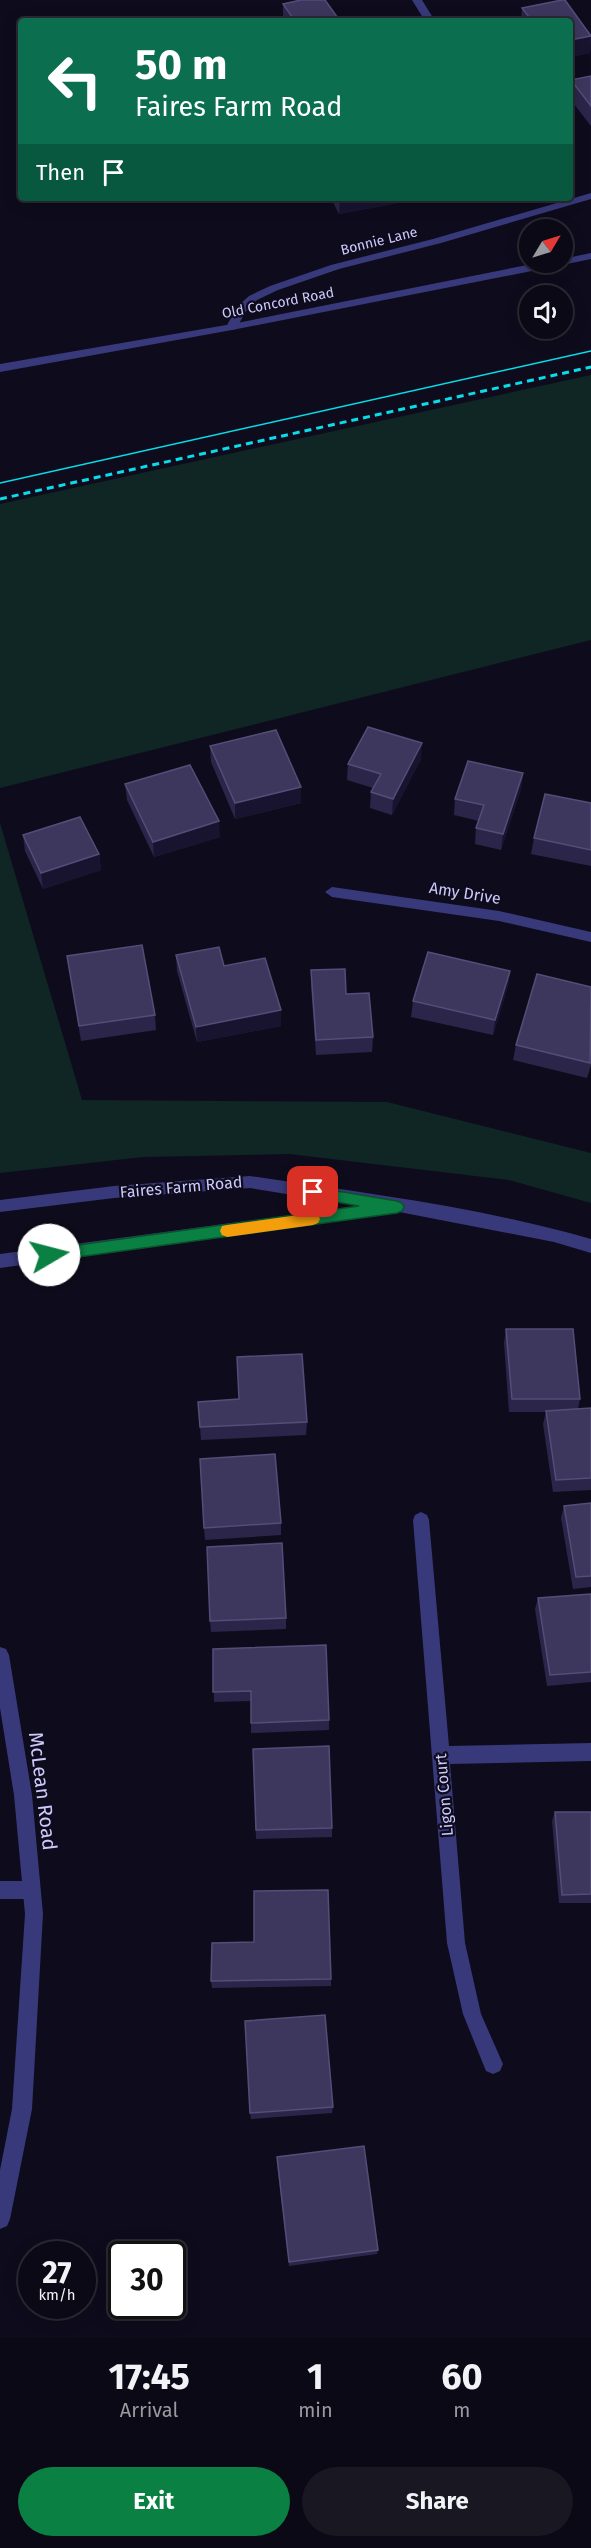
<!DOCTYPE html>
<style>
body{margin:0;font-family:"Fira Sans",sans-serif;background:#181722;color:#f1f3f6;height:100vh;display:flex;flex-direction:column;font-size:22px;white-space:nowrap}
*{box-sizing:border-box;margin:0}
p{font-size:20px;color:#999aa0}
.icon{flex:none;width:33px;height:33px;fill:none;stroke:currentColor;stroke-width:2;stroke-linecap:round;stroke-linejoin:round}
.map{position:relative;height:2338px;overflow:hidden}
.details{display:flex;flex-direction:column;background:#0a0915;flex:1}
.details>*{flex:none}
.hud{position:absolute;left:18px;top:18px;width:555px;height:183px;border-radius:6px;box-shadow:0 3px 15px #0003,0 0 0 2px #2a2a34;background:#0b6e4f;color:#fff;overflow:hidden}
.needle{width:39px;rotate:52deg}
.buttons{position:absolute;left:519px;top:219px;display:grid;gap:12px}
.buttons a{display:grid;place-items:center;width:54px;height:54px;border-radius:50%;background:#0a0915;box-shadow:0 3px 15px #0003,0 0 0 2px #2a2a34;font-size:30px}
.speed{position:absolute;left:18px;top:2241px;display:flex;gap:12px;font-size:30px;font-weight:700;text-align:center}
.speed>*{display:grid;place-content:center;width:78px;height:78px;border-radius:50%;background:#0a0915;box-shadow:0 3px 15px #0003,0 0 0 2px #2a2a34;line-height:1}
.speed small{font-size:15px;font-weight:400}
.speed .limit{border:3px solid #111;border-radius:9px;background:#fff;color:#111}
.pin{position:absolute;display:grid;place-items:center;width:51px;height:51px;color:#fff;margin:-26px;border-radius:12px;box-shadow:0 3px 9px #0006}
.me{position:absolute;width:66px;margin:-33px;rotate:82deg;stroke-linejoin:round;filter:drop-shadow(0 0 4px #0008)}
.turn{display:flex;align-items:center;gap:21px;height:126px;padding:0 18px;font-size:27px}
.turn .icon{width:78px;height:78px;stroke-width:2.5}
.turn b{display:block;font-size:42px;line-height:51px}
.then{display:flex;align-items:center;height:57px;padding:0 18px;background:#0003;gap:12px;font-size:22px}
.eta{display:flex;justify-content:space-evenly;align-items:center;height:102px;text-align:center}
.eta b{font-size:36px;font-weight:700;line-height:42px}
.action{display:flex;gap:12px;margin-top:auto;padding:12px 18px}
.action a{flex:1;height:69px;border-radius:36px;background:#0b8043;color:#fff;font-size:24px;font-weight:700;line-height:69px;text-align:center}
.action a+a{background:#181722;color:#f1f3f6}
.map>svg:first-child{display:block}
.green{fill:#0f2624}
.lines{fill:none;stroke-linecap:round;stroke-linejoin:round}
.service{fill:#38397a;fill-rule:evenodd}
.minor{fill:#38397a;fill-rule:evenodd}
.tertiary{fill:#38397a;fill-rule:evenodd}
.tram{stroke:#08ddea;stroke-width:1.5}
.rail{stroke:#08ddea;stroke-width:3;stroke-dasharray:7 5;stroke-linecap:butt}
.wall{fill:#2b254a}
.shaded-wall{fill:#181430}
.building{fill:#3d375e;stroke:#534e77;stroke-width:1.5}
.route{fill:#0b8043;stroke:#07532c;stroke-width:1.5}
.slow{fill:#f59e0b}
.labels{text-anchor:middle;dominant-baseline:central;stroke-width:4.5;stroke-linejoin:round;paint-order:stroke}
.far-street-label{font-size:14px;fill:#cdc9fd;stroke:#0e0c1c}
.street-label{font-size:16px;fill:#cdc9fd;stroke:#0e0c1c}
.near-street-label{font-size:20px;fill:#cdc9fd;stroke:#0e0c1c}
</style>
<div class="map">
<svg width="591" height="2338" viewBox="0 0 591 2338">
<rect width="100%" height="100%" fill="#0e0c1c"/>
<path class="green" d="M 591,375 L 591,640 L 0,788 L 0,504 Z
M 0,823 L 82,1100 L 387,1102 L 591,1153 L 591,1203 L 509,1180 L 289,1154 L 143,1157 L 0,1173 Z"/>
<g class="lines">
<path class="service" d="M 0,1881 L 31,1881 L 37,1884 L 40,1890 L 37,1896 L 31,1899 L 0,1899 Z"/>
<path class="minor" d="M 412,0 L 422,0 L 435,21 L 425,21 Z
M 591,193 L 591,199 L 441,243 L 339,269 L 278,290 L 257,300 L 246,311 L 236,329 L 232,330 L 226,327 L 237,307 L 249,296 L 270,286 L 331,265 L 433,239 Z
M 332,887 L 499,911 L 591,932 L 591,942 L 499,921 L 332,897 L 325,892 Z
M 250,1176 C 364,1193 480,1207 591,1239 L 591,1253 L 554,1242 L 389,1210 L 382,1215 L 0,1268 L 0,1254 L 360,1206 L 250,1188 L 114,1198 L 0,1212 L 0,1200 L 114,1186 Z
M 421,1512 L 427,1515 L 429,1520 L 449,1746 L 591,1743 L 591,1761 L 450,1764 L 465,1943 L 481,2014 L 503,2064 L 500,2071 L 493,2074 L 486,2071 L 463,2014 L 447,1943 L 413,1520 L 415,1515 Z"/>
<path class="tertiary" d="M 591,253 L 591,259 L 562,265 L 232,330 L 0,372 L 0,364 L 232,324 L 542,262 L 562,262 L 562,259 Z
M 0,1647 L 6,1649 L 9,1655 L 32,1795 L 43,1914 L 32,2109 L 10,2219 L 7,2226 L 0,2229 L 0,2170 L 12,2109 L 25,1914 L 14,1795 L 0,1708 Z"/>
<path class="tram" d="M 0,483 L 591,351"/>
<path class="rail" d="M 0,499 L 591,367"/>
</g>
<path class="wall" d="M 562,0 L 565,0 L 591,35 L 590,53 L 570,57 L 570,21 L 521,21 L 522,8 Z
M 283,4 L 340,21 L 283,21 Z
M 591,76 L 591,126 L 570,99 L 571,80 Z
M 331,198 L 424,198 L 339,214 Z
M 210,746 L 301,787 L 301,803 L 235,819 L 211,762 Z
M 421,759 L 392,815 L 370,808 L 371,792 L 373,788 L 347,780 L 348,764 Z
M 523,773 L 521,789 L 501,850 L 475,844 L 476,828 L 479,821 L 454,815 L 455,799 Z
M 125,784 L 220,837 L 154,857 L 127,800 Z
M 591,803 L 591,866 L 531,854 L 534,838 Z
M 23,835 L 99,854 L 101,870 L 43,889 L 25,851 Z
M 176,955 L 224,966 L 281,1010 L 281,1026 L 197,1042 L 177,971 Z
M 67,956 L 155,1015 L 156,1030 L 81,1041 Z
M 311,970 L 346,994 L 373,1037 L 372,1052 L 316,1055 L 311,986 Z
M 510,971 L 508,986 L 493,1035 L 411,1017 L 413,1001 Z
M 591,987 L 591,1065 L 587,1078 L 513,1060 L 516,1045 Z
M 506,1329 L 580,1399 L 578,1409 L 591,1408 L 591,1490 L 553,1492 L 543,1424 L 546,1412 L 509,1412 L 504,1343 Z
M 198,1402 L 307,1422 L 306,1435 L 201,1440 Z
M 591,1503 L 591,1587 L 573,1589 L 561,1518 L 564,1506 Z
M 281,1523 L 281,1535 L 205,1540 L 204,1528 Z
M 591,1594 L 591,1682 L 547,1686 L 535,1609 L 538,1598 Z
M 286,1618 L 286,1629 L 211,1632 L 210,1621 Z
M 213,1649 L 329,1720 L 329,1730 L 251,1733 L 251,1701 L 214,1702 Z
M 253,1749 L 332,1828 L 332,1837 L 256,1839 Z
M 555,1812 L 591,1812 L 591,1903 L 559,1903 L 552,1821 Z
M 254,1942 L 331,1979 L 331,1986 L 212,1988 L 211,1981 Z
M 333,2107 L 332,2113 L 251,2119 L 250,2113 Z
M 277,2163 L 378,2250 L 377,2254 L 289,2266 Z"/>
<path class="shaded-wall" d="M 591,36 L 590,53 L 570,57 L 570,40 Z
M 340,198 L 424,198 L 339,214 Z
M 422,743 L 421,759 L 392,815 L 393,799 Z
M 523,773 L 521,789 L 501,850 L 503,834 Z
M 301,787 L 301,803 L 235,819 L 235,803 Z
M 219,821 L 220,837 L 154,857 L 153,842 Z
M 99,854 L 101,870 L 43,889 L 41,873 Z
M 510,971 L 508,986 L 493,1035 L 495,1020 Z
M 281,1010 L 281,1026 L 197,1042 L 196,1027 Z"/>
<path class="building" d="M 301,0 L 325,0 L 340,21 L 295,21 L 283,4 Z
M 562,0 L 565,0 L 591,36 L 570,40 L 570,21 L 532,21 L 522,8 Z
M 591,76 L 591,106 L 571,80 Z
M 368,727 L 422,743 L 393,799 L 371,792 L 381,774 L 348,764 Z
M 276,730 L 301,787 L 235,803 L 210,746 Z
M 468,761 L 523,773 L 503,834 L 476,828 L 484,805 L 455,799 Z
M 190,765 L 219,821 L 153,842 L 125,784 Z
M 545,794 L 591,803 L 591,850 L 534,838 Z
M 80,817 L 99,854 L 41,873 L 23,835 Z
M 142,945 L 155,1015 L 79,1026 L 67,956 Z
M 219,947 L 224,966 L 265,958 L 281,1010 L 196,1027 L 176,955 Z
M 428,952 L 510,971 L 495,1020 L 413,1001 Z
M 345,969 L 346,994 L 369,993 L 373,1037 L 316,1040 L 311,970 Z
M 537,974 L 591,987 L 590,1063 L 516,1045 Z
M 506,1329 L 573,1329 L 580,1399 L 512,1399 Z
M 302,1354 L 307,1422 L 200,1427 L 198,1402 L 239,1399 L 237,1357 Z
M 591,1408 L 591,1478 L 556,1480 L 546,1411 Z
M 275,1454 L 281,1523 L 204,1528 L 200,1459 Z
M 591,1503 L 591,1576 L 576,1577 L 564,1506 Z
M 282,1543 L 286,1618 L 210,1621 L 207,1547 Z
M 591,1594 L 591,1672 L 550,1675 L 538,1598 Z
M 326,1645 L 329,1720 L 251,1723 L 251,1691 L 213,1692 L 213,1649 Z
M 329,1746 L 332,1828 L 256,1830 L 253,1749 Z
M 555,1812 L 591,1812 L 591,1894 L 562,1895 Z
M 328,1890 L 331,1979 L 211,1981 L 212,1943 L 254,1942 L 254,1891 Z
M 325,2015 L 333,2107 L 250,2113 L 245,2021 Z
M 364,2146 L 378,2250 L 289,2262 L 277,2157 Z"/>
<path class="route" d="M 313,1187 L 397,1201 L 402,1203 L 404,1207 L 402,1211 L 397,1213 L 49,1261 L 44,1259 L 42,1255 L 44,1251 L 49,1249 L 359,1206 L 308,1197 L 306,1192 L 308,1188 Z"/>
<path class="slow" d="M 313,1213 L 318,1215 L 320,1219 L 318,1223 L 313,1225 L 227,1237 L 222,1235 L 220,1231 L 222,1226 L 227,1225 Z"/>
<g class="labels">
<g class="far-street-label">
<text transform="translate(379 241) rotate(-14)">Bonnie Lane</text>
<text transform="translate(278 303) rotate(-11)">Old Concord Road</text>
</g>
<g class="street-label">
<text transform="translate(465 893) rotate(9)">Amy Drive</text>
<text transform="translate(181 1187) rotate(-5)">Faires Farm Road</text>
<text transform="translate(444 1795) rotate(-95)">Ligon Court</text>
</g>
<g class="near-street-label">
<text transform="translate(43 1791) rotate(83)">McLean Road</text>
</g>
</g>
</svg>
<div class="buttons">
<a><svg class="needle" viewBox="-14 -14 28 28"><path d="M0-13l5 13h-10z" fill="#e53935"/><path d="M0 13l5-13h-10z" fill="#999aa0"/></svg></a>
<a><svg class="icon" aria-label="sound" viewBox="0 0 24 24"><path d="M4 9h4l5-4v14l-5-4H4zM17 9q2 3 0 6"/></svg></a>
</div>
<div class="speed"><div>27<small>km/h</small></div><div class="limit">30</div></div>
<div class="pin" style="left:313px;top:1192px;background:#d93025"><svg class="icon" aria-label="arrive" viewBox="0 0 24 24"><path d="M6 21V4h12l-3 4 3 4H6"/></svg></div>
<svg class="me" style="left:49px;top:1255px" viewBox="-20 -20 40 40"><circle r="19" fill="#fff"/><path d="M0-13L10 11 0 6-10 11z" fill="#0b8043"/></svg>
<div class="hud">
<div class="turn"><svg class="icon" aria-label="left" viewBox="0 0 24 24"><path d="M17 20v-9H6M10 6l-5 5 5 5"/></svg><div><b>50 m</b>Faires Farm Road</div></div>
<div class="then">Then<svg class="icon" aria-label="arrive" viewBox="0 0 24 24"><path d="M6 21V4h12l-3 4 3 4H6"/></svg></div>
</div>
</div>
<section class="details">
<div class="eta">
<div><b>17:45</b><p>Arrival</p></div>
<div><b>1</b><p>min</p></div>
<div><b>60</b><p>m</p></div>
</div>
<div class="action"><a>Exit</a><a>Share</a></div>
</section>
